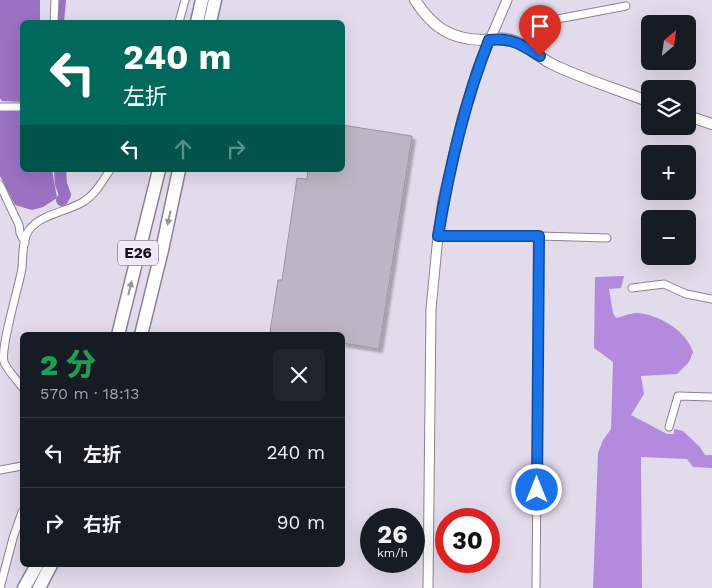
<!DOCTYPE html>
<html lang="ja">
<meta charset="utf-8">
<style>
body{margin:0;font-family:"Work Sans","Noto Sans JP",sans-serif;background:#20242c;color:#f1f3f6;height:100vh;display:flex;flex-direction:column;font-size:19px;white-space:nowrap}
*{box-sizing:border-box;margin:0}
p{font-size:16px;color:#9ea1a6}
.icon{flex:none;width:28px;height:28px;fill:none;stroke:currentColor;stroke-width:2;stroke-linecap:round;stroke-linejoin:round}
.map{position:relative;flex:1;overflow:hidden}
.panel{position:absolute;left:20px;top:332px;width:325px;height:235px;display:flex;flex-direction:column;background:#171b24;border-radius:8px;box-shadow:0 5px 20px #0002}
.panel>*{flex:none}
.hud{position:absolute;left:20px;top:20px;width:325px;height:152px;border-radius:8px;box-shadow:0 5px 20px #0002;background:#00695c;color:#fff;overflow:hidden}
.needle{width:32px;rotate:29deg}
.tools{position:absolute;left:641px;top:15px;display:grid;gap:10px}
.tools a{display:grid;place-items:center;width:55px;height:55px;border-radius:8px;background:#171b24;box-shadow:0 5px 20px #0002;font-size:25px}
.speed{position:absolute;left:360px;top:508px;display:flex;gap:10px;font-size:25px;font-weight:700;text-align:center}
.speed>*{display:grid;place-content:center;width:65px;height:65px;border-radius:50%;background:#171b24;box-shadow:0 5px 20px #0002;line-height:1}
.speed small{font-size:12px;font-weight:400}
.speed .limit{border:8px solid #d22;background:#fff;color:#111}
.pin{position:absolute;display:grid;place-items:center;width:42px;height:42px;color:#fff;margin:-51px -21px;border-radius:50% 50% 50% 0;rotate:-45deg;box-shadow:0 0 5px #0007}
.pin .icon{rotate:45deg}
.me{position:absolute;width:55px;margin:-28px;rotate:0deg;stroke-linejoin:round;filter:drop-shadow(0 0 4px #0008)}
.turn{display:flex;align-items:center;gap:18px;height:105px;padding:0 20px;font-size:22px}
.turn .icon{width:65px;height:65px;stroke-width:2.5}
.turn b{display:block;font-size:35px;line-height:42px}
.lanes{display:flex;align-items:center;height:48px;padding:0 20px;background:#0003;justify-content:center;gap:25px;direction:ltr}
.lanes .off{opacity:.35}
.round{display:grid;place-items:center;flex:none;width:52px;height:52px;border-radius:8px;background:#20242c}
.headline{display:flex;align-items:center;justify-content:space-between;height:85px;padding:0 20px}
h1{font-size:30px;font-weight:800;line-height:38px;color:#1e9e55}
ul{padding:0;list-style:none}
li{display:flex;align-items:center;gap:15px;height:70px;padding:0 20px;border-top:1px solid #363941}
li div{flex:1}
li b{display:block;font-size:19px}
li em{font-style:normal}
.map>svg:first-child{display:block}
.forest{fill:#b48ade}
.water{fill:#9b72c3}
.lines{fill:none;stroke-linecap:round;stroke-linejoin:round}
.river{stroke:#9b72c3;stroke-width:12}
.building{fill:#bcb5c5;stroke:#9b94a4;filter:url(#shadow)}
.minor-casing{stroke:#8a8292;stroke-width:9}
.tertiary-casing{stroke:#8a8292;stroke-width:11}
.secondary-casing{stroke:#8a8292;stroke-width:12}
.motorway-casing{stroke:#8a8292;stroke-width:15}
.minor{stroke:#fff;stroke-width:7}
.tertiary{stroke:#fff;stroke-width:9}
.secondary{stroke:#fff;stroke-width:10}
.motorway{stroke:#fff;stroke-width:12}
.oneway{fill:#969598}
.route-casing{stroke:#114b97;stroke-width:12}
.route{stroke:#1a73e8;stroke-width:9}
.labels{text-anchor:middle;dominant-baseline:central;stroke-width:4;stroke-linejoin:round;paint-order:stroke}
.shield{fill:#efe8f9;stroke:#57535c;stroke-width:1}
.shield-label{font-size:15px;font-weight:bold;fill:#161319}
</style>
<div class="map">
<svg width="712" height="588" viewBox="0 0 712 588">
<defs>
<filter id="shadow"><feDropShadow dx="3.5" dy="3.5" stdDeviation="1" flood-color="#0004"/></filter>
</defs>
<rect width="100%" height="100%" fill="#e2dbec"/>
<path class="forest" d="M 624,276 L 621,288 L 609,289 L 613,313 L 616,318 C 622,317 630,313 636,313 C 658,314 686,330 693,352 L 689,362 L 677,374 L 641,376 L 644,394 L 631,415 L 667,434 L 674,434 L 674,429 L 683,431 L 700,447 L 705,455 L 712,455 L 712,468 L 693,467 L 687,459 L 641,457 L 642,588 L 593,588 L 598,453 L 603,440 L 611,429 L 613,362 L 594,348 L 595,277 Z"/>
<path class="water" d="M 0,0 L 40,0 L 40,22 L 22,22 L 22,102 L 2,101 L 0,98 Z
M 0,111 L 22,111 L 22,170 L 52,170 L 57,198 L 43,207 L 32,210 L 15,205 L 0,176 Z"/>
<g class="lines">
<path class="river" d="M 58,22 L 60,0
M 60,170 L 61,184 L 65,195 L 62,200"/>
</g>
<path class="building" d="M 342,125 L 412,136 L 379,349 L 342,343 L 342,335 L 280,335 L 280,334 L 270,332 L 278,280 L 282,280 L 297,178 L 307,179 L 308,170 L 342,170 Z"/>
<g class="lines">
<g class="minor-casing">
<path id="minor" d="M 54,22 L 55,0
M 179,22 L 185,0
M 530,50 L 536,32 L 547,21 L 626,6
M 0,107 L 22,107
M 0,185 L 19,225 L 20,233 L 25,243
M 438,236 L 539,236 L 607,238
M 632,288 L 664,284 L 686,294 L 712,299
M 22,387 C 16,379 8,371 4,362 C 0,347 19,287 22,268 C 23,257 22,239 29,230 C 41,214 66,212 83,202 C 95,195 102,182 110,170
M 669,427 L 678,396 L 712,397
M 0,470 L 22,466
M 0,588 L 13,538 L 22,512
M 536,588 L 539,236"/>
</g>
<g class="tertiary-casing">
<path id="tertiary" d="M 428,588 L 431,309 L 438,236 L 443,200 L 462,119 L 477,70 L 507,0"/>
</g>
<g class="secondary-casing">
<path id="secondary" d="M 415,0 C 432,27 451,40 484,40 C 494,39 503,37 514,41 C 527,46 538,56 550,63 C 582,79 617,89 650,102
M 688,116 L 712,124"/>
</g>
<g class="motorway-casing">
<path id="motorway" d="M 197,22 L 202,0
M 210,22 L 215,0
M 118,335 L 159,170
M 141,335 L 162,250 L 179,170
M 24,588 L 37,565
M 39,588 L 51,565"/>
</g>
<use href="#minor" class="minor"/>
<use href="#tertiary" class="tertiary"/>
<use href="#secondary" class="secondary"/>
<use href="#motorway" class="motorway"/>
</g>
<defs><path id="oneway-solid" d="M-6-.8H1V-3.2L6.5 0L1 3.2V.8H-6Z" transform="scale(1.25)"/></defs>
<g class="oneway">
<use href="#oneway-solid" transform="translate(169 218) rotate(102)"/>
<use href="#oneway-solid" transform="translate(130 288) rotate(-76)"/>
</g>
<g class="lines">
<g class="route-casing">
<path id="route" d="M 537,490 L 539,236 L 438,236 C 449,169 464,103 489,40 C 511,37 522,45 540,56"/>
</g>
<use href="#route" class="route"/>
</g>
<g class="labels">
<rect class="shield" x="118" y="240.5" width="40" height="25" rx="4"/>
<g class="shield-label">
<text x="138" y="253">E26</text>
</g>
</g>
</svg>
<div class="tools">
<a><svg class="needle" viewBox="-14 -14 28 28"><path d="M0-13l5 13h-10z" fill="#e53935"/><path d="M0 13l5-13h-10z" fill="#9ea1a6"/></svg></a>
<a><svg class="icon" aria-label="layers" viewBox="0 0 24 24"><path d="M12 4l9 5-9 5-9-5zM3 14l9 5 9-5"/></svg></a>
<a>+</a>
<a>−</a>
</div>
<div class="speed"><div>26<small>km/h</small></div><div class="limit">30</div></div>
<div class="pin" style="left:540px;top:56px;background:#d93025"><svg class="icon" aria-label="arrive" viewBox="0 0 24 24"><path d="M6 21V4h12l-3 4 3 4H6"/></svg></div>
<svg class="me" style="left:537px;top:490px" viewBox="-20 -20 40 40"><circle r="17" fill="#1a73e8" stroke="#fff" stroke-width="3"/><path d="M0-11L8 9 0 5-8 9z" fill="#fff"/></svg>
<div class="hud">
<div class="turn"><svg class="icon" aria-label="left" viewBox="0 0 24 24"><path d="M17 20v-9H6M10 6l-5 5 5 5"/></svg><div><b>240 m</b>左折</div></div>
<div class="lanes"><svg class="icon" aria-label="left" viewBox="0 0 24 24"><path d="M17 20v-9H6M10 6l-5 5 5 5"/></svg><svg class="icon off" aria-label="ahead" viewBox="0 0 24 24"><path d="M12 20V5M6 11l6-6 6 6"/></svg><svg class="icon off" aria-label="right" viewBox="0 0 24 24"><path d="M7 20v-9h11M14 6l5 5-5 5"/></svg></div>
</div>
<section class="panel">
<div class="headline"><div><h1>2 分</h1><p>570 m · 18:13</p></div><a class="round"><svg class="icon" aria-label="close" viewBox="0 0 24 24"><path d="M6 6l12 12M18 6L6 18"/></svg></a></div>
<ul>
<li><svg class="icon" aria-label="left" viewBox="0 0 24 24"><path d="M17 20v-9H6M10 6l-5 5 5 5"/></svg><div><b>左折</b></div><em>240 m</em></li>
<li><svg class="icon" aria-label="right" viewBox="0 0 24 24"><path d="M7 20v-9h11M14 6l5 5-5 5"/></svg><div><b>右折</b></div><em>90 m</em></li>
</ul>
</section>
</div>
